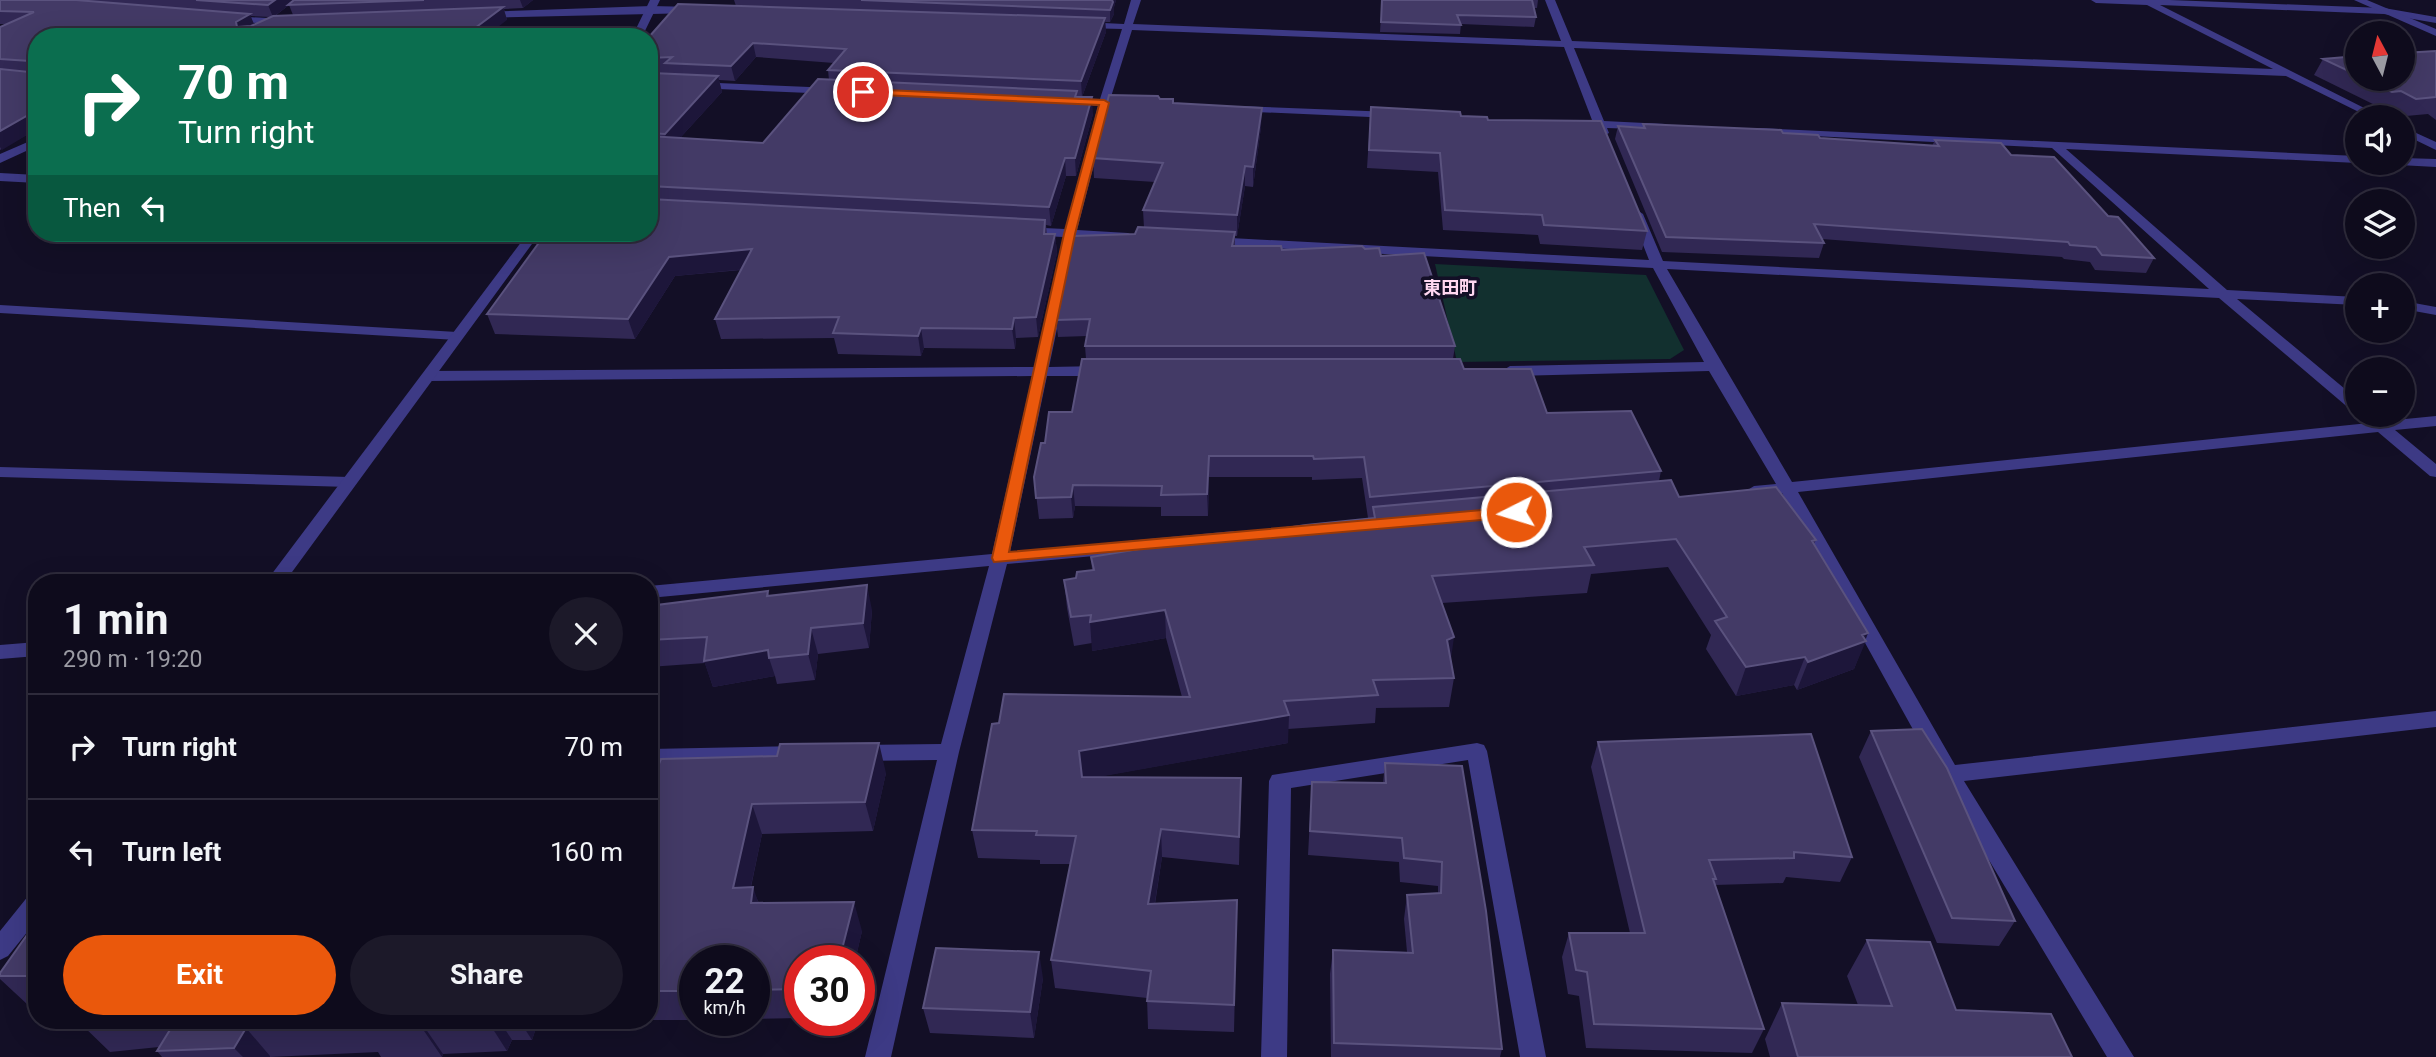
<!DOCTYPE html>
<meta charset="utf-8">
<style>
body{margin:0;font-family:Roboto,"Noto Sans JP",sans-serif;background:#1c1929;color:#f1f3f6;height:100vh;display:flex;flex-direction:column;font-size:26px;white-space:nowrap}
*{box-sizing:border-box;margin:0}
p{font-size:23px;color:#9b9ba3}
.icon{flex:none;width:38px;height:38px;fill:none;stroke:currentColor;stroke-width:2;stroke-linecap:round;stroke-linejoin:round}
.map{position:relative;flex:1;overflow:hidden}
.panel{position:absolute;left:28px;top:574px;width:630px;height:455px;display:flex;flex-direction:column;background:#0e0b1c;border-radius:28px;box-shadow:0 7px 28px #0002,0 0 0 2px #2e2b3b}
.panel>*{flex:none}
.banner{position:absolute;left:28px;top:28px;width:630px;height:214px;border-radius:28px;box-shadow:0 7px 28px #0002,0 0 0 2px #2e2b3b;background:#0b6e4f;color:#fff;overflow:hidden}
.needle{width:46px;rotate:353deg}
.controls{position:absolute;left:2345px;top:21px;display:grid;gap:14px}
.controls a{display:grid;place-items:center;width:70px;height:70px;border-radius:50%;background:#0e0b1c;box-shadow:0 7px 28px #0002,0 0 0 2px #2e2b3b;font-size:35px}
.speed{position:absolute;left:679px;top:945px;display:flex;gap:14px;font-size:35px;font-weight:700;text-align:center}
.speed>*{display:grid;place-content:center;width:91px;height:91px;border-radius:50%;background:#0e0b1c;box-shadow:0 7px 28px #0002,0 0 0 2px #2e2b3b;line-height:1}
.speed small{font-size:18px;font-weight:400}
.speed .limit{border:10px solid #d22;background:#fff;color:#111}
.pin{position:absolute;display:grid;place-items:center;width:60px;height:60px;color:#fff;margin:-30px;border:4px solid #fff;border-radius:50%;box-shadow:0 2px 7px #0007}
.me{position:absolute;width:77px;margin:-38px;rotate:265deg;stroke-linejoin:round;filter:drop-shadow(0 0 5px #0008)}
.turn{display:flex;align-items:center;gap:24px;height:147px;padding:0 35px;font-size:32px}
.turn .icon{width:91px;height:91px;stroke-width:2.5}
.turn b{display:block;font-size:49px;line-height:60px}
.then{display:flex;align-items:center;height:66px;padding:0 35px;background:#0003;gap:14px;font-size:26px}
.round{display:grid;place-items:center;flex:none;width:74px;height:74px;border-radius:37px;background:#1c1929}
.head{display:flex;align-items:center;justify-content:space-between;height:119px;padding:0 35px}
h1{font-size:42px;font-weight:700;line-height:52px}
.button{display:flex;gap:14px;margin-top:auto;padding:14px 35px}
.button a{flex:1;height:80px;border-radius:42px;background:#ea580c;color:#fff;font-size:28px;font-weight:700;line-height:80px;text-align:center}
.button a+a{background:#1c1929;color:#f1f3f6}
ul{padding:0;list-style:none}
li{display:flex;align-items:center;gap:21px;height:105px;padding:0 35px;border-top:2px solid #2e2b3b}
li div{flex:1}
li b{display:block;font-size:26px}
li em{font-style:normal}
.map>svg:first-child{display:block}
.green{fill:#12302f}
.lines{fill:none;stroke-linecap:round;stroke-linejoin:round}
.minor{fill:#3d3a85;fill-rule:evenodd}
.tertiary{fill:#3d3a85;fill-rule:evenodd}
.wall{fill:#312854;fill-rule:evenodd}
.shaded-wall{fill:#1d163a}
.building{fill:#433a66;stroke:#5a527e;stroke-width:2}
.route{fill:#ea580c;stroke:#983908;stroke-width:2}
.labels{text-anchor:middle;dominant-baseline:central;stroke-width:7;stroke-linejoin:round;paint-order:stroke}
.far-quarter-label{font-size:18px;font-weight:bold;fill:#ffd6f0;stroke:#130f26}
</style>
<div class="map">
<svg width="2436" height="1057" viewBox="0 0 2436 1057">
<rect width="100%" height="100%" fill="#130f26"/>
<path class="green" d="M 1435,264 L 1646,275 L 1684,350 L 1670,359 L 1457,362 Z"/>
<g class="lines">
<path class="minor" d="M 1131,0 L 1141,0 L 1133,24 L 1561,41 L 1545,0 L 1555,0 L 1572,41 L 2273,69 L 2147,5 L 2096,3 L 2091,0 L 2170,0 L 2384,8 L 2436,17 L 2436,23 L 2384,14 L 2160,5 L 2382,117 L 2369,117 L 2286,76 L 1574,48 L 1604,121 L 1665,124 L 1671,127 L 1665,130 L 1607,128 L 1609,133 L 1603,136 L 1599,135 L 1595,127 L 1581,126 L 1575,123 L 1581,120 L 1592,120 L 1564,47 L 1132,30 L 1110,100 L 1130,101 L 1135,104 L 1130,107 L 1109,106 L 1077,230 L 1128,233 L 1135,237 L 1128,241 L 1076,238 L 1049,367 L 1101,366 L 1109,371 L 1101,376 L 1047,376 L 1010,552 L 1234,531 L 1243,537 L 1234,543 L 1007,564 L 959,752 L 891,1057 L 865,1057 L 937,760 L 858,761 L 851,759 L 848,753 L 851,747 L 858,745 L 941,744 L 989,566 L 649,598 L 649,586 L 992,554 L 1032,376 L 429,381 L 421,376 L 429,371 L 1034,367 L 1063,237 L 1023,235 L 1017,231 L 1023,227 L 1065,229 L 1098,106 L 1071,104 L 1066,101 L 1071,98 L 1100,99 L 1122,29 L 1083,28 L 1078,25 L 1083,22 L 1124,24 Z
M 651,6 L 695,7 L 700,10 L 695,13 L 481,18 L 476,15 L 481,12 Z
M 230,16 L 286,19 L 291,22 L 286,25 L 227,21 L 225,19 Z
M 649,80 L 833,88 L 838,91 L 833,94 L 649,86 Z
M 1238,106 L 1392,112 L 1398,115 L 1392,118 L 1234,111 L 1234,107 Z
M 2403,127 L 2436,142 L 2436,150 L 2403,134 Z
M 1759,128 L 2357,156 L 2357,163 L 2066,149 L 2227,290 L 2357,297 L 2357,305 L 2237,299 L 2357,399 L 2357,412 L 2351,410 L 2219,298 L 1667,269 L 1792,482 L 2369,423 L 2369,418 L 2375,416 L 2385,421 L 2436,416 L 2436,426 L 2395,430 L 2436,464 L 2436,477 L 2430,476 L 2378,432 L 1798,492 L 1955,765 L 2436,711 L 2436,727 L 1964,781 L 2134,1057 L 2107,1057 L 1941,780 L 1782,493 L 1754,496 L 1746,491 L 1754,486 L 1776,484 L 1709,371 L 1510,376 L 1502,371 L 1510,366 L 1704,362 L 1653,268 L 1212,245 L 1205,241 L 1212,237 L 1649,260 L 1631,214 L 1637,210 L 1643,214 L 1663,261 L 2209,289 L 2052,148 L 1755,133 L 1755,129 Z
M 37,138 L 37,146 L 0,163 L 0,154 Z
M 2403,158 L 2436,159 L 2436,167 L 2399,165 L 2398,163 L 2403,163 Z
M 0,173 L 37,175 L 37,183 L 0,181 Z
M 2403,301 L 2436,307 L 2436,315 L 2403,309 Z
M 0,305 L 457,332 L 464,336 L 457,340 L 0,313 Z
M 0,467 L 349,477 L 357,482 L 349,487 L 0,477 Z
M 37,642 L 37,656 L 0,659 L 0,645 Z
M 1477,743 L 1484,745 L 1487,751 L 1546,1057 L 1520,1057 L 1468,760 L 1291,788 L 1287,1057 L 1261,1057 L 1269,781 L 1272,775 Z
M 799,746 L 806,748 L 809,754 L 806,760 L 799,762 L 649,765 L 649,749 Z"/>
<path class="tertiary" d="M 650,0 L 660,0 L 642,37 L 632,37 Z
M 2354,0 L 2367,0 L 2436,29 L 2436,36 Z
M 528,233 L 540,233 L 284,583 L 265,583 Z
M 37,892 L 37,920 L 8,956 L 0,960 L 0,931 L 29,895 Z"/>
</g>
<path class="wall" d="M 0,0 L 533,0 L 523,8 L 504,9 L 507,20 L 37,37 L 37,129 L 0,150 L 0,27 L 6,24 L 0,24 ZM 289,5 L 293,15 L 275,16 ZM 250,16 L 270,17 L 254,25 Z
M 734,0 L 1116,0 L 1114,7 L 1114,14 L 1110,22 L 1105,22 L 1106,32 L 1082,97 L 1093,114 L 1076,176 L 1066,176 L 1051,226 L 1046,225 L 1047,234 L 1055,234 L 1057,253 L 1038,337 L 1016,338 L 1015,349 L 924,348 L 921,356 L 838,354 L 834,338 L 721,339 L 715,319 L 741,270 L 675,276 L 635,339 L 495,334 L 487,314 L 649,233 L 649,76 L 652,73 L 649,73 L 649,37 L 736,6 ZM 756,57 L 834,63 L 828,70 L 829,80 L 763,143 L 680,138 L 722,92 L 719,80 L 735,81 Z
M 1382,0 L 1538,0 L 1537,8 L 1534,8 L 1536,17 L 1534,27 L 1461,24 L 1460,34 L 1380,32 Z
M 2436,51 L 2436,120 L 2428,114 L 2406,116 L 2391,108 L 2383,109 L 2314,75 L 2323,59 L 2357,56 L 2357,79 L 2403,79 Z
M 1160,99 L 1261,127 L 1253,187 L 1245,186 L 1237,236 L 1235,236 L 1235,246 L 1282,250 L 1365,249 L 1381,256 L 1455,346 L 1453,359 L 1464,369 L 1661,471 L 1659,481 L 1679,497 L 1816,540 L 1814,544 L 1868,633 L 1854,669 L 1797,690 L 1794,685 L 1736,696 L 1706,649 L 1711,635 L 1668,567 L 1591,574 L 1587,593 L 1442,603 L 1454,678 L 1449,707 L 1376,708 L 1375,723 L 1288,729 L 1288,743 L 1096,777 L 1241,778 L 1239,865 L 1162,857 L 1155,904 L 1237,900 L 1234,1032 L 1148,1029 L 1147,998 L 1055,988 L 1051,960 L 1071,864 L 1040,864 L 1040,860 L 978,858 L 972,830 L 1182,697 L 1166,638 L 1092,651 L 1092,643 L 1074,646 L 1067,608 L 1064,580 L 1076,578 L 1092,570 L 1091,557 L 1205,540 L 1372,518 L 1368,518 L 1362,478 L 1312,480 L 1312,477 L 1209,477 L 1208,516 L 1161,516 L 1161,507 L 1075,506 L 1073,518 L 1039,519 L 1034,477 L 1045,443 L 1072,412 L 1086,359 L 1085,346 L 1087,336 L 1058,337 L 1056,320 L 1135,234 L 1144,228 L 1143,210 L 1155,182 L 1094,178 L 1093,158 Z
M 1371,107 L 1488,120 L 1647,231 L 1642,250 L 1540,244 L 1538,235 L 1443,230 L 1438,172 L 1367,168 Z
M 1643,124 L 1783,133 L 1820,138 L 1932,146 L 1935,140 L 2011,155 L 2108,216 L 2154,258 L 2146,273 L 2095,270 L 2090,262 L 2064,259 L 2062,257 L 1822,239 L 1824,243 L 1819,258 L 1662,252 L 1615,139 L 1618,126 L 1643,127 Z
M 768,591 L 769,595 L 872,610 L 869,648 L 818,654 L 815,680 L 777,684 L 775,676 L 713,687 L 705,663 L 649,667 L 649,606 Z
M 1871,731 L 2015,921 L 1999,946 L 1937,943 L 1859,757 Z
M 1598,742 L 1852,857 L 1840,882 L 1786,877 L 1783,883 L 1715,885 L 1764,1029 L 1752,1053 L 1586,1048 L 1579,996 L 1568,994 L 1562,957 L 1569,933 L 1630,933 L 1591,767 Z
M 1385,763 L 1462,766 L 1502,1049 L 1500,1057 L 1331,1057 L 1330,974 L 1333,950 L 1407,952 L 1404,919 L 1407,895 L 1438,893 L 1438,886 L 1400,882 L 1399,862 L 1308,855 L 1312,782 L 1383,783 Z
M 886,773 L 873,831 L 762,834 L 751,887 L 759,903 L 862,931 L 855,961 L 800,961 L 800,1018 L 754,1019 L 754,961 L 695,961 L 695,1020 L 640,1020 L 649,1020 L 649,788 Z
M 37,921 L 37,1005 L 28,1005 L 0,979 L 0,973 Z
M 1867,940 L 1956,1010 L 2072,1057 L 1770,1057 L 1765,1039 L 1782,1003 L 1858,1005 L 1847,976 Z
M 1043,978 L 1034,1038 L 930,1033 L 923,1008 Z
M 83,1020 L 565,1020 L 538,1022 L 532,1040 L 512,1040 L 507,1051 L 443,1054 L 442,1057 L 381,1057 L 378,1052 L 270,1057 L 162,1057 L 157,1051 L 159,1047 L 110,1052 L 81,1024 Z"/>
<path class="shaded-wall" d="M 275,0 L 296,0 L 273,17 L 268,5 Z
M 520,0 L 533,0 L 523,8 Z
M 1112,0 L 1116,0 L 1114,7 L 1114,14 L 1110,22 L 1110,10 Z
M 503,7 L 507,20 L 485,37 L 463,37 Z
M 250,14 L 255,27 L 237,27 L 236,22 Z
M 1105,18 L 1106,32 L 1082,97 L 1081,81 Z
M 753,43 L 756,57 L 735,81 L 731,66 Z
M 718,76 L 722,92 L 669,150 L 665,134 Z
M 1092,97 L 1093,114 L 1076,176 L 1075,158 Z
M 1262,108 L 1261,127 L 1253,187 L 1253,167 Z
M 37,110 L 37,129 L 2,150 L 0,147 L 0,131 Z
M 1065,158 L 1066,176 L 1051,226 L 1049,207 Z
M 1245,166 L 1245,186 L 1237,236 L 1237,215 Z
M 1055,234 L 1057,253 L 1038,337 L 1036,317 Z
M 752,249 L 757,268 L 675,276 L 635,339 L 628,319 L 669,257 Z
M 1014,318 L 1016,338 L 1015,349 L 1012,329 Z
M 921,328 L 924,348 L 921,356 L 918,336 Z
M 1209,456 L 1209,477 L 1208,516 L 1207,494 Z
M 1073,485 L 1075,506 L 1073,518 L 1071,497 Z
M 867,585 L 872,610 L 869,648 L 863,623 Z
M 1165,610 L 1166,638 L 1092,651 L 1090,622 Z
M 811,628 L 818,654 L 815,680 L 808,654 Z
M 1868,633 L 1865,641 L 1866,641 L 1854,669 L 1797,690 L 1808,662 L 1862,635 Z
M 1454,637 L 1450,666 L 1447,640 Z
M 768,650 L 769,658 L 775,676 L 713,687 L 704,661 Z
M 1805,657 L 1794,685 L 1736,696 L 1746,667 Z
M 1289,715 L 1288,743 L 1082,780 L 1079,751 Z
M 879,743 L 886,773 L 873,831 L 865,802 Z
M 752,804 L 762,834 L 744,918 L 733,888 Z
M 1161,829 L 1162,857 L 1150,933 L 1148,904 Z
M 753,887 L 763,916 L 751,903 Z
M 854,902 L 862,931 L 855,961 L 839,961 Z
M 1039,952 L 1043,978 L 1034,1038 L 1030,1012 Z
M 490,1020 L 499,1020 L 512,1040 L 507,1051 L 489,1023 Z
M 519,1020 L 537,1020 L 538,1022 L 532,1040 Z
M 423,1025 L 443,1054 L 442,1057 L 422,1028 Z
M 246,1028 L 270,1056 L 270,1057 L 243,1057 L 234,1048 Z"/>
<path class="building" d="M 0,0 L 76,0 L 250,14 L 236,22 L 237,27 L 251,26 L 273,16 L 503,7 L 463,37 L 37,37 L 37,110 L 0,131 L 0,69 L 29,72 L 32,64 L 30,61 L 0,59 L 0,27 L 34,12 L 0,11 Z
M 196,0 L 275,0 L 268,5 Z
M 294,0 L 424,0 L 288,5 Z
M 861,0 L 1112,0 L 1113,2 L 1110,10 Z
M 1382,0 L 1532,0 L 1536,17 L 1457,15 L 1461,25 L 1381,22 Z
M 678,4 L 1105,18 L 1081,81 L 828,70 L 846,49 L 753,43 L 731,66 L 665,63 L 672,57 L 649,58 L 649,37 Z
M 2436,51 L 2436,97 L 2416,99 L 2401,91 L 2392,92 L 2364,79 L 2403,79 L 2403,53 Z
M 2357,56 L 2357,75 L 2323,59 Z
M 652,73 L 718,76 L 665,134 L 649,133 L 649,76 Z
M 818,79 L 1077,91 L 1075,97 L 1092,97 L 1075,158 L 1065,158 L 1049,207 L 649,186 L 649,136 L 763,143 Z
M 1109,95 L 1158,96 L 1160,99 L 1173,99 L 1173,103 L 1262,108 L 1253,167 L 1245,166 L 1237,215 L 1143,210 L 1163,163 L 1093,158 Z
M 1371,107 L 1460,112 L 1461,116 L 1487,117 L 1488,120 L 1601,121 L 1647,231 L 1544,225 L 1542,215 L 1445,210 L 1440,153 L 1369,150 Z
M 1643,124 L 1781,130 L 1783,133 L 1818,135 L 1820,138 L 1939,146 L 1935,140 L 2001,143 L 2011,155 L 2054,157 L 2108,216 L 2118,217 L 2154,258 L 2102,255 L 2096,247 L 2070,245 L 2068,242 L 1814,224 L 1824,243 L 1666,237 L 1618,126 L 1645,128 Z
M 649,199 L 1045,220 L 1044,234 L 1055,234 L 1036,317 L 1014,318 L 1012,329 L 921,328 L 918,336 L 833,333 L 839,317 L 715,319 L 752,249 L 669,257 L 628,319 L 487,314 L 546,233 L 649,233 Z
M 1138,227 L 1235,232 L 1232,246 L 1281,246 L 1282,250 L 1362,246 L 1365,249 L 1379,248 L 1381,256 L 1424,253 L 1455,346 L 1085,346 L 1090,319 L 1056,320 L 1074,236 L 1135,234 Z
M 1082,359 L 1460,359 L 1464,369 L 1531,369 L 1547,413 L 1631,411 L 1661,471 L 1370,497 L 1364,457 L 1314,459 L 1313,456 L 1209,456 L 1207,494 L 1161,495 L 1162,486 L 1073,485 L 1071,497 L 1036,498 L 1034,477 L 1041,443 L 1045,443 L 1049,412 L 1072,412 Z
M 1671,480 L 1679,497 L 1776,487 L 1816,540 L 1812,541 L 1868,633 L 1862,635 L 1866,641 L 1808,662 L 1805,657 L 1746,667 L 1715,621 L 1727,617 L 1676,539 L 1584,547 L 1594,565 L 1432,576 L 1454,637 L 1447,640 L 1454,678 L 1373,680 L 1378,695 L 1284,701 L 1289,715 L 1079,751 L 1082,777 L 1241,778 L 1239,837 L 1161,829 L 1148,904 L 1237,900 L 1234,1005 L 1147,1001 L 1151,971 L 1051,960 L 1076,836 L 1036,835 L 1037,831 L 972,830 L 992,724 L 999,723 L 1004,694 L 1190,697 L 1165,610 L 1090,622 L 1091,615 L 1071,617 L 1064,580 L 1076,578 L 1077,572 L 1094,570 L 1091,557 L 1205,538 L 1205,540 L 1306,525 L 1375,518 L 1373,507 Z
M 867,585 L 863,623 L 811,628 L 808,654 L 769,658 L 768,650 L 704,661 L 707,637 L 649,640 L 649,606 L 768,591 L 767,596 Z
M 1922,729 L 1947,768 L 2015,921 L 1952,918 L 1871,731 Z
M 1811,734 L 1852,857 L 1794,852 L 1794,858 L 1709,860 L 1716,879 L 1713,879 L 1764,1029 L 1594,1024 L 1587,972 L 1576,970 L 1569,933 L 1645,933 L 1598,742 Z
M 879,743 L 865,802 L 752,804 L 733,888 L 753,887 L 751,903 L 854,902 L 839,961 L 800,961 L 800,989 L 754,990 L 754,961 L 695,961 L 695,991 L 649,991 L 649,788 L 661,759 L 777,756 L 780,744 Z
M 1385,763 L 1462,766 L 1486,911 L 1502,1049 L 1334,1043 L 1333,950 L 1413,953 L 1407,895 L 1441,893 L 1442,862 L 1404,858 L 1402,838 L 1310,831 L 1312,782 L 1386,783 Z
M 37,921 L 37,976 L 0,976 L 0,973 Z
M 1867,940 L 1930,942 L 1956,1010 L 2051,1014 L 2072,1057 L 1798,1057 L 1782,1003 L 1892,1006 Z
M 936,948 L 1039,952 L 1030,1012 L 923,1008 Z
M 83,1020 L 112,1020 L 81,1024 Z
M 176,1020 L 490,1020 L 489,1023 L 423,1025 L 422,1028 L 359,1028 L 362,1024 L 246,1028 L 234,1048 L 157,1051 Z"/>
<path class="route" d="M 863,89 L 1104,100 L 1109,103 L 1075,234 L 1009,552 L 1516,507 L 1524,512 L 1516,517 L 994,562 L 992,558 L 1064,234 L 1099,105 L 860,94 L 860,90 Z"/>
<g class="labels">
<g class="far-quarter-label">
<text x="1450" y="287">東田町</text>
</g>
</g>
</svg>
<div class="controls">
<a><svg class="needle" viewBox="-14 -14 28 28"><path d="M0-13l5 13h-10z" fill="#e53935"/><path d="M0 13l5-13h-10z" fill="#9b9ba3"/></svg></a>
<a><svg class="icon" aria-label="sound" viewBox="0 0 24 24"><path d="M4 9h4l5-4v14l-5-4H4zM17 9q2 3 0 6"/></svg></a>
<a><svg class="icon" aria-label="layers" viewBox="0 0 24 24"><path d="M12 4l9 5-9 5-9-5zM3 14l9 5 9-5"/></svg></a>
<a>+</a>
<a>−</a>
</div>
<div class="speed"><div>22<small>km/h</small></div><div class="limit">30</div></div>
<div class="pin" style="left:863px;top:92px;background:#d93025"><svg class="icon" aria-label="arrive" viewBox="0 0 24 24"><path d="M6 21V4h12l-3 4 3 4H6"/></svg></div>
<svg class="me" style="left:1516px;top:512px" viewBox="-20 -20 40 40"><circle r="17" fill="#ea580c" stroke="#fff" stroke-width="3"/><path d="M0-11L8 9 0 5-8 9z" fill="#fff"/></svg>
<div class="banner">
<div class="turn"><svg class="icon" aria-label="right" viewBox="0 0 24 24"><path d="M7 20v-9h11M14 6l5 5-5 5"/></svg><div><b>70 m</b>Turn right</div></div>
<div class="then">Then<svg class="icon" aria-label="left" viewBox="0 0 24 24"><path d="M17 20v-9H6M10 6l-5 5 5 5"/></svg></div>
</div>
<section class="panel">
<div class="head"><div><h1>1 min</h1><p>290 m · 19:20</p></div><a class="round"><svg class="icon" aria-label="close" viewBox="0 0 24 24"><path d="M6 6l12 12M18 6L6 18"/></svg></a></div>
<ul>
<li><svg class="icon" aria-label="right" viewBox="0 0 24 24"><path d="M7 20v-9h11M14 6l5 5-5 5"/></svg><div><b>Turn right</b></div><em>70 m</em></li>
<li><svg class="icon" aria-label="left" viewBox="0 0 24 24"><path d="M17 20v-9H6M10 6l-5 5 5 5"/></svg><div><b>Turn left</b></div><em>160 m</em></li>
</ul>
<div class="button"><a>Exit</a><a>Share</a></div>
</section>
</div>
